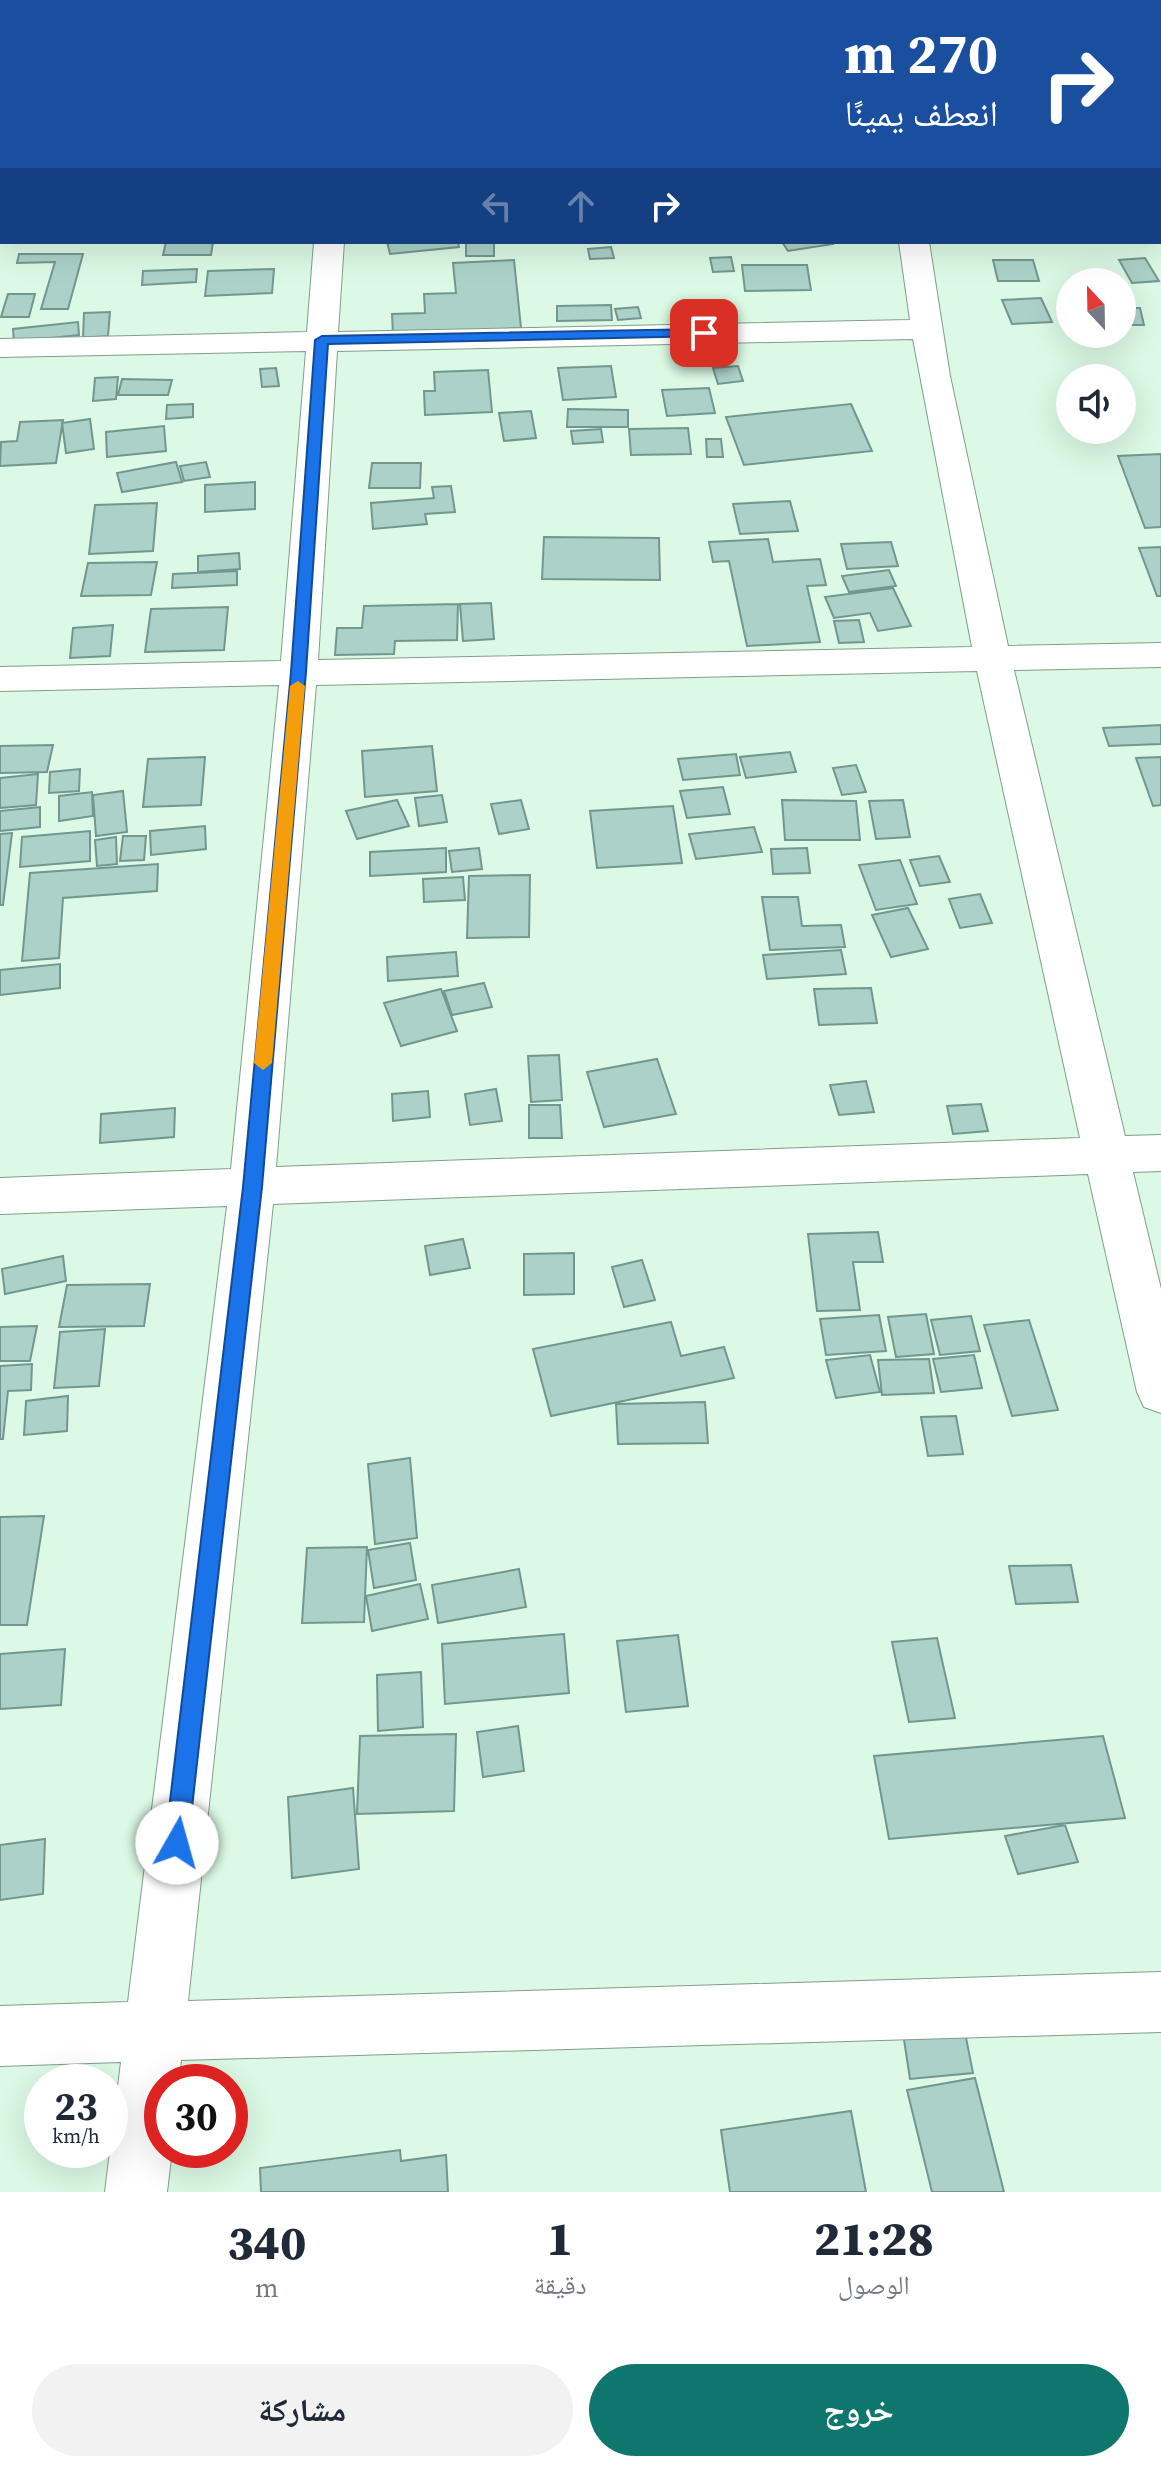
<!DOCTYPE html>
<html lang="ar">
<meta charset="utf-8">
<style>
body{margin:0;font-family:"Source Serif 4","Noto Naskh Arabic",serif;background:#f2f2f3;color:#1f2937;direction:rtl;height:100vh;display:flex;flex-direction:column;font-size:30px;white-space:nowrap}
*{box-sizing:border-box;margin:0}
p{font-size:26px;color:#747a83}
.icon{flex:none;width:44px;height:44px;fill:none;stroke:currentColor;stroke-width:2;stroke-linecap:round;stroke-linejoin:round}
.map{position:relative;height:2192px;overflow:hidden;direction:ltr}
.panel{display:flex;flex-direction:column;background:#fff;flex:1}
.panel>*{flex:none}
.guide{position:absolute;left:0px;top:0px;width:1162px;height:244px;box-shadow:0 8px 32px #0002;direction:rtl;background:#1a4fa0;color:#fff;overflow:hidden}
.needle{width:52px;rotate:338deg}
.controls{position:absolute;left:1056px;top:268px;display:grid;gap:16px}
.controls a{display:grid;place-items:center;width:80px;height:80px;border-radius:50%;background:#fff;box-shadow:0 8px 32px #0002;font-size:40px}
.speed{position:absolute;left:24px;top:2064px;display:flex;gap:16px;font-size:40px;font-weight:700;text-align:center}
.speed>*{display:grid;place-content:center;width:104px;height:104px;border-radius:50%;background:#fff;box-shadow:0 8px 32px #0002;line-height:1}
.speed small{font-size:20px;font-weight:400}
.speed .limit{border:12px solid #d22;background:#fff;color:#111}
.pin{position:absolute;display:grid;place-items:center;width:68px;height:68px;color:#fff;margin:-34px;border-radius:16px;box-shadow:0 4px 12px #0006}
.me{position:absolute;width:88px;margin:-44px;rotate:7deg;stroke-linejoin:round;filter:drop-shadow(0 0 6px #0008)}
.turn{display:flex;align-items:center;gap:28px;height:168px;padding:0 32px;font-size:36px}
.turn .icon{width:104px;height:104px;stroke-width:2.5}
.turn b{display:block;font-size:56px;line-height:68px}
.lanes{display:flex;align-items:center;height:76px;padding:0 32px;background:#0003;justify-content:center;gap:40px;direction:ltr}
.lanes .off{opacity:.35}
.eta{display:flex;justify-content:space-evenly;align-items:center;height:136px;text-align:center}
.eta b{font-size:48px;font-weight:800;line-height:56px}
.action{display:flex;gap:16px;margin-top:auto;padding:16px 32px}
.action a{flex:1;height:92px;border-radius:48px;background:#0f766e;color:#fff;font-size:32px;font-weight:800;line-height:92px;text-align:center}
.action a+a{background:#f2f2f3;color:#1f2937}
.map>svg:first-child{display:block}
.building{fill:#abd1c8;stroke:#73978f;stroke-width:2}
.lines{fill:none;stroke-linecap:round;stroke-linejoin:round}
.minor-casing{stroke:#829e8a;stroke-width:2}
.minor{fill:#fff;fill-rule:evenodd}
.route{fill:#1a73e8;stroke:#114b97;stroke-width:2}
.slow{fill:#f59e0b}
</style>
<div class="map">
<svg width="1161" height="2192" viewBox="0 0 1161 2192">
<rect width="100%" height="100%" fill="#dbf9e4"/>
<path class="building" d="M 166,242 L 213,242 L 211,255 L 163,255 Z
M 387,242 L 458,242 L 459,247 L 390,254 Z
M 466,242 L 494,242 L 494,256 L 466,256 Z
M 782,242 L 832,242 L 833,244 L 788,251 Z
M 611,247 L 614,258 L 590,259 L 588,249 Z
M 19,254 L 83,254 L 68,309 L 41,309 L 55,262 L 17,263 Z
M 731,257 L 734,271 L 713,272 L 710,258 Z
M 1145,258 L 1159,281 L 1132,283 L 1119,260 Z
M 514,260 L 521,328 L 393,334 L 392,314 L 425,313 L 424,294 L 456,293 L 453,263 Z
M 993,260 L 1033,260 L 1039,281 L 998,281 Z
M 742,265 L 807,265 L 811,290 L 745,291 Z
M 197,269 L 196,282 L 142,285 L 143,271 Z
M 274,269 L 272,293 L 205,296 L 208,271 Z
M 8,294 L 35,294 L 29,317 L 1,317 Z
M 1041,298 L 1052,322 L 1012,324 L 1002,300 Z
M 611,305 L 612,320 L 557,321 L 557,306 Z
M 638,307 L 641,318 L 618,320 L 615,309 Z
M 1122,308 L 1140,308 L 1144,325 L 1122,325 Z
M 110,312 L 108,336 L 83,338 L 84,313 Z
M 706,315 L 708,327 L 672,328 L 671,316 Z
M 78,322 L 79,335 L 14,342 L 13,329 Z
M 611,366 L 616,397 L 563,400 L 558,368 Z
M 738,366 L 743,381 L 718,384 L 713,368 Z
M 276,368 L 279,386 L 262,387 L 260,369 Z
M 488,370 L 492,412 L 425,415 L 424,391 L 435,391 L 434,372 Z
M 118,377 L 116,399 L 93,401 L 95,378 Z
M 122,379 L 172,380 L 168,395 L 118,395 Z
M 709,388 L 715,413 L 667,416 L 662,390 Z
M 193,404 L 193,417 L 166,419 L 167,405 Z
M 851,404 L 872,451 L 744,465 L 726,417 Z
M 568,409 L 628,410 L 628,427 L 567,427 Z
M 531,411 L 536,438 L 504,441 L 499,413 Z
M 90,419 L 94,449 L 66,453 L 62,423 Z
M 63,420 L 56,463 L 0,466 L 1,442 L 17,441 L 20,422 Z
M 164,426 L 166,451 L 107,457 L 106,432 Z
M 688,428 L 691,454 L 631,455 L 629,429 Z
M 601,429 L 603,442 L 573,444 L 571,431 Z
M 706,439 L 721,439 L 723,457 L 707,457 Z
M 1161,454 L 1161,527 L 1145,528 L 1118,456 Z
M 176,462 L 182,482 L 122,492 L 117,473 Z
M 206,462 L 210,477 L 184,481 L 180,466 Z
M 372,463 L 421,463 L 420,488 L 369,488 Z
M 255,482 L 255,509 L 205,512 L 205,485 Z
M 451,486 L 455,512 L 425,514 L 427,524 L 373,529 L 371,503 L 434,498 L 432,487 Z
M 790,501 L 798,531 L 740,534 L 733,504 Z
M 157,503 L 153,551 L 89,554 L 95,505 Z
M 544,537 L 659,538 L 660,580 L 542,579 Z
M 768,539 L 773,562 L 820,559 L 826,585 L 807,586 L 820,642 L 747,646 L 729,561 L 713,562 L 709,542 Z
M 891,542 L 898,566 L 847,569 L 841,544 Z
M 1161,547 L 1161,596 L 1157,596 L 1139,548 Z
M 239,553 L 240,569 L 198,572 L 198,556 Z
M 157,562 L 151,595 L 81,596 L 88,563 Z
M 889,570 L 896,586 L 849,592 L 842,576 Z
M 237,571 L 237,585 L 172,588 L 173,574 Z
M 893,588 L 911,626 L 878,631 L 870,613 L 834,618 L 825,597 Z
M 491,603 L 494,639 L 463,641 L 460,604 Z
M 458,604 L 457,640 L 395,641 L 394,654 L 335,655 L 337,628 L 362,628 L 364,606 Z
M 228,607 L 224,650 L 145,652 L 151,609 Z
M 859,620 L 864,642 L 839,643 L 834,621 Z
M 113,625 L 110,656 L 70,658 L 73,628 Z
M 1161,725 L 1161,744 L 1109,746 L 1103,728 Z
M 53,745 L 47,772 L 0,773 L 0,746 Z
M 432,746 L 437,791 L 365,797 L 362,751 Z
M 790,752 L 796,772 L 746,778 L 740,757 Z
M 736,754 L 740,775 L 683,780 L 678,759 Z
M 205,757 L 201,805 L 143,807 L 148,759 Z
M 1161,757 L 1161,805 L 1153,806 L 1136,758 Z
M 856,765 L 866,792 L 842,795 L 833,768 Z
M 80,769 L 79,791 L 49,793 L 50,772 Z
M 38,774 L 36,805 L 0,808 L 0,778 Z
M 723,787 L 730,814 L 687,818 L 680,791 Z
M 123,791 L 127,832 L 96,836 L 93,795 Z
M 92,792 L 93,816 L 59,821 L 59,796 Z
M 442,795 L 447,822 L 419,826 L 415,798 Z
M 397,800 L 409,826 L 357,839 L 346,811 Z
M 521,800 L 529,829 L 499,834 L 491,804 Z
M 782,800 L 856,801 L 860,840 L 785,840 Z
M 903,800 L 910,837 L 876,839 L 869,801 Z
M 673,806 L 682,863 L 597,868 L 590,811 Z
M 40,807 L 40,827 L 0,831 L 0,811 Z
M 205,826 L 206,849 L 151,855 L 150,831 Z
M 754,827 L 762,852 L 696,859 L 689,834 Z
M 90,831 L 90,861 L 20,867 L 22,837 Z
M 12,833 L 3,905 L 0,905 L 0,834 Z
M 123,836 L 146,836 L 144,860 L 120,861 Z
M 116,837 L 117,864 L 97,866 L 95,840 Z
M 446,848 L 446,872 L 370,876 L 370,852 Z
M 479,848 L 482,869 L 452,872 L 449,851 Z
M 807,848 L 810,873 L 773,874 L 771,849 Z
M 939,856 L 950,882 L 920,886 L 910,860 Z
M 900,860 L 917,904 L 876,910 L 859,865 Z
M 158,864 L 157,891 L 63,898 L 59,958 L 22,961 L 30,873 Z
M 530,875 L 529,937 L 467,938 L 469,876 Z
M 463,877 L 465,900 L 424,902 L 423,879 Z
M 980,894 L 992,923 L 960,928 L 949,899 Z
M 762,897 L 798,897 L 802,926 L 841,925 L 845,947 L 770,950 Z
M 908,908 L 928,949 L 891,957 L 872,915 Z
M 841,950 L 846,974 L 767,979 L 763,955 Z
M 456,952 L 458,976 L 388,981 L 387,957 Z
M 60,964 L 60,988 L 0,995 L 0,970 Z
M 484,983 L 492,1007 L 452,1015 L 444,991 Z
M 871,988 L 877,1023 L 819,1025 L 814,989 Z
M 441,989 L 457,1031 L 401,1046 L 384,1003 Z
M 559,1055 L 562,1100 L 531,1102 L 528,1056 Z
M 657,1059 L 676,1114 L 604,1127 L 587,1072 Z
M 866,1081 L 874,1112 L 839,1115 L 830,1085 Z
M 496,1089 L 502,1121 L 470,1125 L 465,1094 Z
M 428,1091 L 430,1117 L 393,1121 L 392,1094 Z
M 981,1104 L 988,1131 L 953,1134 L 947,1106 Z
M 529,1105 L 560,1105 L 562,1138 L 529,1138 Z
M 175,1108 L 174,1137 L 100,1143 L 101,1114 Z
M 878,1232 L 883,1262 L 853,1262 L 860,1310 L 817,1311 L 808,1234 Z
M 463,1239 L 470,1268 L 430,1275 L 425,1246 Z
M 574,1253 L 574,1294 L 524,1295 L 524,1254 Z
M 63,1256 L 66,1281 L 5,1294 L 2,1269 Z
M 642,1260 L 655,1300 L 624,1307 L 612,1267 Z
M 150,1284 L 144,1326 L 59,1327 L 67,1285 Z
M 926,1314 L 934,1354 L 896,1357 L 888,1317 Z
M 879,1315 L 886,1351 L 826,1355 L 820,1319 Z
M 971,1316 L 980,1351 L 940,1355 L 931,1320 Z
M 1029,1320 L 1058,1410 L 1012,1416 L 984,1325 Z
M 671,1322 L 681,1356 L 724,1347 L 734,1378 L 551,1416 L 533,1349 Z
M 37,1326 L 30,1361 L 0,1361 L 0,1327 Z
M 105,1329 L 99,1386 L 54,1388 L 60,1332 Z
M 870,1355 L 880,1392 L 836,1398 L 826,1360 Z
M 974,1355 L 982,1388 L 941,1392 L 933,1359 Z
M 929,1359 L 934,1393 L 882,1395 L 878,1360 Z
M 32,1364 L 31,1390 L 8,1391 L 3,1439 L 0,1439 L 0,1366 Z
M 68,1396 L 67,1431 L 24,1435 L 26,1401 Z
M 705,1402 L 708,1443 L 618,1444 L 616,1404 Z
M 956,1416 L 963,1454 L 928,1456 L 921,1417 Z
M 410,1458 L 417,1538 L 375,1544 L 368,1464 Z
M 44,1516 L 27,1625 L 0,1625 L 0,1517 Z
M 410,1543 L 416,1580 L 374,1588 L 368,1550 Z
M 367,1547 L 364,1622 L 302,1623 L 307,1548 Z
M 1071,1565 L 1078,1602 L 1016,1604 L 1009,1566 Z
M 519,1569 L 526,1607 L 438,1623 L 432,1585 Z
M 420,1584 L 428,1619 L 372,1631 L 366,1596 Z
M 564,1634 L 569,1693 L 445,1704 L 442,1644 Z
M 678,1635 L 688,1706 L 626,1712 L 617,1641 Z
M 937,1638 L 955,1718 L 909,1722 L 892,1642 Z
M 65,1649 L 61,1705 L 0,1709 L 0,1654 Z
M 421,1672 L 423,1727 L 378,1731 L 377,1675 Z
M 518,1726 L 524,1771 L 483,1777 L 477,1732 Z
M 456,1734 L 454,1811 L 357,1814 L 360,1736 Z
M 1103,1736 L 1125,1818 L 889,1839 L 874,1756 Z
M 353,1788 L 359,1869 L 292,1878 L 288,1797 Z
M 1065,1825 L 1078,1862 L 1018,1874 L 1005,1836 Z
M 45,1839 L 43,1894 L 0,1900 L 0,1845 Z
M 959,2002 L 973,2073 L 910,2079 L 899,2007 Z
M 975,2078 L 1004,2192 L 932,2192 L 907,2090 Z
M 851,2111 L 866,2192 L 730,2192 L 721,2130 Z
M 400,2150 L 401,2161 L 446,2155 L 448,2192 L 261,2192 L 260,2168 Z"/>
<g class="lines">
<g class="minor-casing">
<path id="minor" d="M 1057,0 L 1088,0 L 1090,2 L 1059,2 Z
M 1160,18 L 1161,18 L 1161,34 L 1160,34 Z
M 0,85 L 2,85 L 2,101 L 0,101 Z
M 1160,180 L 1161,181 L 1161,199 L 1160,198 Z
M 314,242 L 344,242 L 338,332 L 910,320 L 899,242 L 929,242 L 950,376 L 1008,646 L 1161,643 L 1161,667 L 1014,670 L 1125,1136 L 1161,1135 L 1161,1171 L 1133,1172 L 1161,1289 L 1161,1413 L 1144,1407 L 1137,1392 L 1088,1174 L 273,1204 L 188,2001 L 1161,1972 L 1161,2032 L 181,2060 L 179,2082 L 162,2082 L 162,2150 L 172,2150 L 167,2192 L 105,2192 L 121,2062 L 0,2066 L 0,2006 L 128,2002 L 227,1206 L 0,1214 L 0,1178 L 231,1169 L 279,685 L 0,691 L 0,667 L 281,661 L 306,351 L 0,357 L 0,339 L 307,332 ZM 913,339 L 972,647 L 318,660 L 337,351 ZM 977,671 L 1080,1138 L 276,1167 L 316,685 Z"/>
</g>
<use href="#minor" class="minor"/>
</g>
<path class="route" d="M 704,329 L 710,333 L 709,336 L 328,344 L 306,672 L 262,1187 L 188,1843 L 185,1852 L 177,1855 L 168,1852 L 165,1843 L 243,1187 L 291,672 L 315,340 L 322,336 Z"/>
<path class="slow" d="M 298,681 L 305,686 L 272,1063 L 263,1070 L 254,1063 L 290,686 Z"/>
</svg>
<div class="controls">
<a><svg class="needle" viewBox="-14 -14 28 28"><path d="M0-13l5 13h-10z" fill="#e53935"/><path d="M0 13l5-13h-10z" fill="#747a83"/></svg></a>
<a><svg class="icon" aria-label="sound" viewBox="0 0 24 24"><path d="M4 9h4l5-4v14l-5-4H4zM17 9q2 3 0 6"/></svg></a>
</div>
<div class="speed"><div>23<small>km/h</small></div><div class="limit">30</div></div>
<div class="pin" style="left:704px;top:333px;background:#d93025"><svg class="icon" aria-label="arrive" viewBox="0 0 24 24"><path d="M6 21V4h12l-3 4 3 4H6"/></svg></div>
<svg class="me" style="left:177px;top:1843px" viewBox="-20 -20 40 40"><circle r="19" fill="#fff"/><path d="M0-13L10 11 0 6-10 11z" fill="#1a73e8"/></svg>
<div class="guide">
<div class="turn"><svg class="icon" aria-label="right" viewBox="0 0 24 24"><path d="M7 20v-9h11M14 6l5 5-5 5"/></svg><div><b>270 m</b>انعطف يمينًا</div></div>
<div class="lanes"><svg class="icon off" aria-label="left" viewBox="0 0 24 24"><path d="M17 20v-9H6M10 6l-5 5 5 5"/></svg><svg class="icon off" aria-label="ahead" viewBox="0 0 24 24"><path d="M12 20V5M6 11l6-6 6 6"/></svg><svg class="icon" aria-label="right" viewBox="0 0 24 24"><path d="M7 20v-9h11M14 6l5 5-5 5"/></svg></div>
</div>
</div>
<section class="panel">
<div class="eta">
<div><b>21:28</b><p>الوصول</p></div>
<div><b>1</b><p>دقيقة</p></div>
<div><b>340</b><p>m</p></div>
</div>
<div class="action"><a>خروج</a><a>مشاركة</a></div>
</section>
